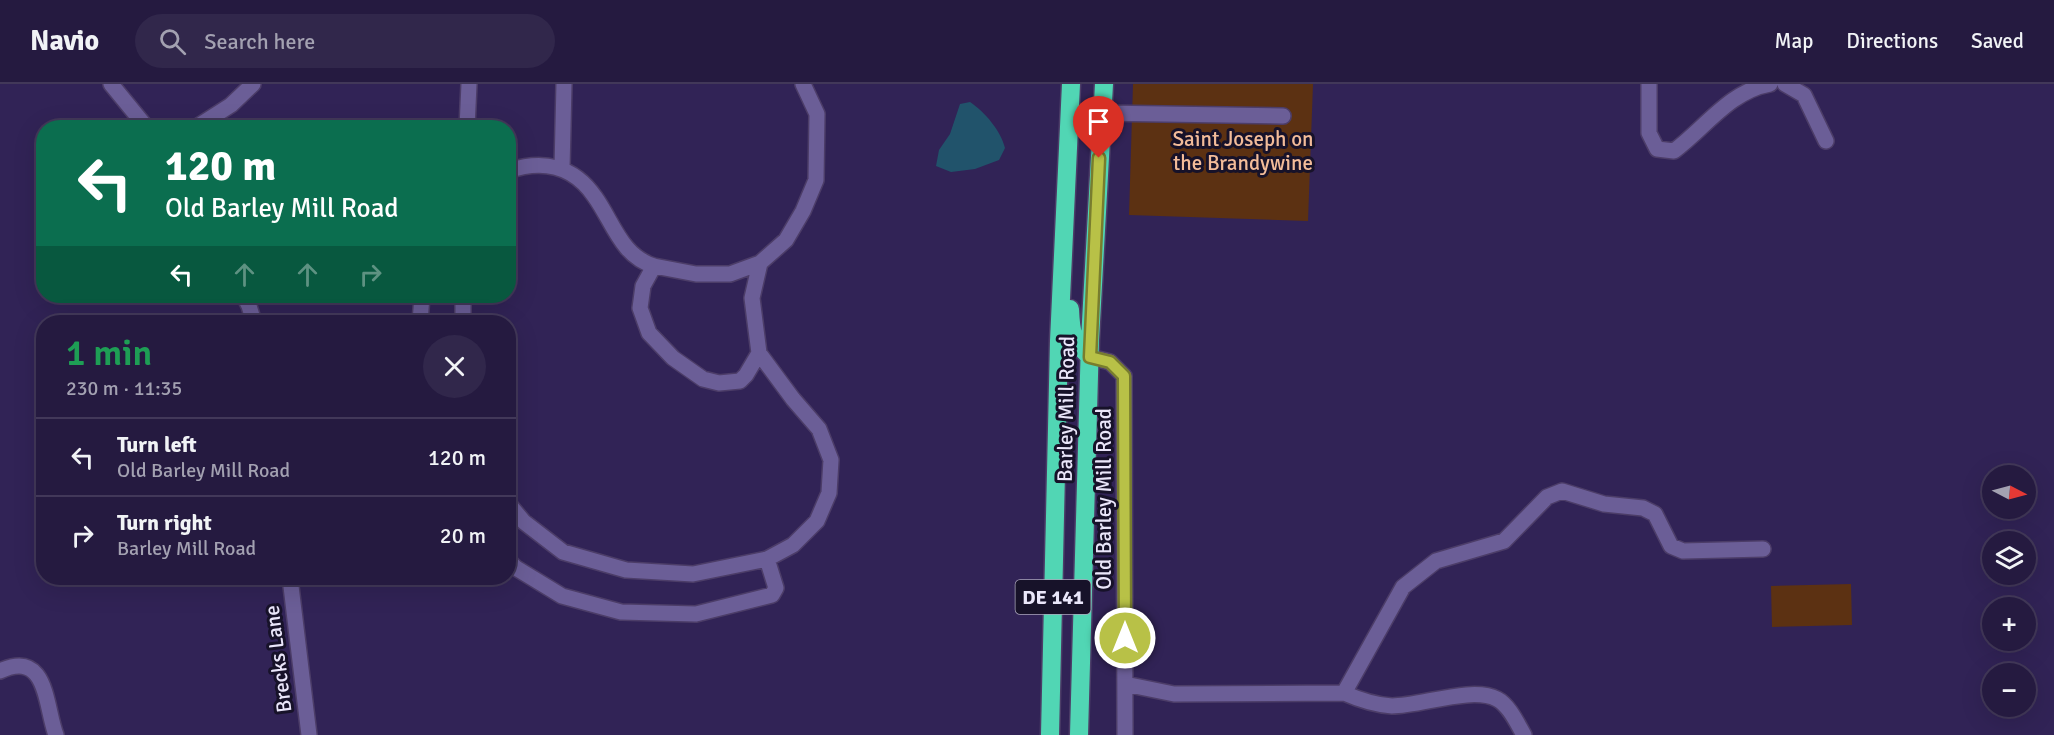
<!DOCTYPE html>
<meta charset="utf-8">
<style>
body{margin:0;font-family:Signika,sans-serif;background:#31274b;color:#f1f3f6;height:100vh;display:flex;flex-direction:column;font-size:22px;white-space:nowrap}
*{box-sizing:border-box;margin:0}
p{font-size:20px;color:#a3a1b1}
.icon{flex:none;width:33px;height:33px;fill:none;stroke:currentColor;stroke-width:2;stroke-linecap:round;stroke-linejoin:round}
.map{position:relative;flex:1;overflow:hidden}
.side{position:absolute;left:36px;top:231px;width:480px;height:270px;display:flex;flex-direction:column;background:#251a40;border-radius:24px;box-shadow:0 6px 24px #0002,0 0 0 2px #423859}
.side>*{flex:none}
.top-card{position:absolute;left:36px;top:36px;width:480px;height:183px;border-radius:24px;box-shadow:0 6px 24px #0002,0 0 0 2px #423859;background:#0b6e4f;color:#fff;overflow:hidden}
.needle{width:39px;rotate:96deg}
.tools{position:absolute;left:1982px;top:381px;display:grid;gap:12px}
.tools a{display:grid;place-items:center;width:54px;height:54px;border-radius:50%;background:#251a40;box-shadow:0 6px 24px #0002,0 0 0 2px #423859;font-size:30px}
.pin{position:absolute;display:grid;place-items:center;width:51px;height:51px;color:#fff;margin:-62px -26px;border-radius:50% 50% 50% 0;rotate:-45deg;box-shadow:0 0 6px #0007}
.pin .icon{rotate:45deg}
.me{position:absolute;width:66px;margin:-33px;rotate:0deg;stroke-linejoin:round;filter:drop-shadow(0 0 4px #0008)}
.turn{display:flex;align-items:center;gap:21px;height:126px;padding:0 30px;font-size:27px}
.turn .icon{width:78px;height:78px;stroke-width:2.5}
.turn b{display:block;font-size:42px;line-height:51px}
.lanes{display:flex;align-items:center;height:57px;padding:0 30px;background:#0003;justify-content:center;gap:30px;direction:ltr}
.lanes .off{opacity:.35}
.round{display:grid;place-items:center;flex:none;width:63px;height:63px;border-radius:32px;background:#31274b}
.overview{display:flex;align-items:center;justify-content:space-between;height:102px;padding:0 30px}
h1{font-size:36px;font-weight:600;line-height:45px;color:#1e9e55}
ul{padding:0;list-style:none}
li{display:flex;align-items:center;gap:18px;height:78px;padding:0 30px;border-top:2px solid #423859}
li div{flex:1}
li b{display:block;font-size:22px}
li em{font-style:normal}
header{display:flex;align-items:center;gap:36px;box-sizing:border-box;height:84px;padding:0 30px;background:#251a40;border-bottom:2px solid #423859}
header strong{font-size:28px}
nav{display:flex;gap:33px;margin-inline-start:auto;font-size:21px}
.search{width:420px;height:54px;background:#31274b;display:flex;align-items:center;gap:15px;box-sizing:border-box;padding:0 21px;border-radius:33px;color:#a3a1b1;font-size:22px}
.map>svg:first-child{display:block}
.green{fill:#5c3112}
.water{fill:#21536b}
.lines{fill:none;stroke-linecap:round;stroke-linejoin:round}
.minor-casing{stroke:#4c3d68;stroke-width:18}
.highway-casing{stroke:#4c3d68;stroke-width:21}
.minor{stroke:#6b5e97;stroke-width:15}
.highway{stroke:#51d6b4;stroke-width:18}
.route-casing{stroke:#787d2e;stroke-width:15}
.route{stroke:#b8c147;stroke-width:10}
.labels{text-anchor:middle;dominant-baseline:central;stroke-width:6;stroke-linejoin:round;paint-order:stroke}
.shield{fill:#171229;stroke:#aba6bb;stroke-width:1.5}
.shield-label{font-size:20px;font-weight:bold;fill:#eae6fa}
.park-label{font-size:21px;fill:#f3bc99;stroke:#171229}
.street-label{font-size:21px;fill:#eae6fa;stroke:#171229}
</style>
<header>
<strong>Navio</strong>
<div class="search"><svg class="icon" aria-label="search" viewBox="0 0 24 24"><circle cx="10" cy="10" r="6"/><path d="M15 15l6 6"/></svg>Search here</div>
<nav><a>Map</a><a>Directions</a><a>Saved</a></nav>
</header>
<div class="map">
<svg width="2054" height="651" viewBox="0 0 2054 651">
<rect width="100%" height="100%" fill="#312356"/>
<path class="green" d="M 1133,0 L 1313,0 L 1308,137 L 1129,131 Z
M 1851,500 L 1852,541 L 1772,543 L 1771,502 Z"/>
<path class="water" d="M 970,18 C 985,28 1001,47 1005,64 L 999,76 L 975,85 L 951,88 L 936,82 L 939,66 L 950,50 L 960,20 Z"/>
<g class="lines">
<g class="minor-casing">
<path id="minor" d="M 111,0 L 147,44
M 1649,0 L 1649,49 L 1657,65 L 1674,67 C 1705,44 1730,7 1770,0
M 1785,0 L 1804,11 L 1826,57
M 1102,29 L 1283,32
M 195,44 L 231,21 L 253,0
M 467,44 L 469,0
M 562,84 L 564,0
M 508,87 C 543,75 574,82 595,113 C 613,138 621,172 654,182
M 760,179 L 752,214 L 759,269 L 746,291 L 740,297 L 719,299 L 703,295 L 673,274 L 649,249 L 640,224 L 643,202 L 654,182 L 696,190 L 730,190 L 760,179 L 786,156 L 803,127 L 816,96 L 817,30 L 803,0
M 244,212 L 249,222 L 254,238
M 420,238 L 422,212
M 463,238 L 463,212
M 1090,273 L 1110,278 L 1124,292 L 1125,651
M 508,419 L 524,438 L 563,468 L 626,486 L 693,490 L 767,475 L 793,461 L 817,437 L 829,409 L 831,376 L 819,345 L 793,315 L 759,269
M 508,476 L 516,484 L 562,512 L 621,528 L 696,530 L 772,511 L 776,504 L 767,475
M 290,494 L 309,651
M 0,587 C 48,565 45,622 56,651
M 1125,600 L 1174,610 L 1344,609 L 1403,503 L 1436,477 L 1504,457 L 1547,413 L 1562,407 L 1604,420 L 1643,424 L 1655,430 L 1671,462 L 1683,467 L 1763,465
M 1344,609 C 1360,616 1374,621 1392,622 C 1421,622 1472,602 1497,615 C 1509,621 1517,639 1524,651"/>
</g>
<g class="highway-casing">
<path id="highway" d="M 1070,225 C 1071,249 1072,256 1090,273
M 1050,651 L 1059,257 L 1071,0
M 1079,651 L 1090,256 L 1104,0"/>
</g>
<use href="#minor" class="minor"/>
<use href="#highway" class="highway"/>
</g>
<g class="lines">
<g class="route-casing">
<path id="route" d="M 1099,74 L 1090,273 L 1110,278 L 1124,292 L 1125,554"/>
</g>
<use href="#route" class="route"/>
</g>
<g class="labels">
<rect class="shield" x="1015.5" y="496" width="75" height="34" rx="4.5"/>
<g class="shield-label">
<text x="1053" y="513">DE 141</text>
</g>
<g class="park-label">
<text x="1243" y="55">Saint Joseph on<tspan x="1243" dy="24">the Brandywine</tspan></text>
</g>
<g class="street-label">
<text transform="translate(1066 325) rotate(-89)">Barley Mill Road</text>
<text transform="translate(1104 415) rotate(-90)">Old Barley Mill Road</text>
<text transform="translate(278 575) rotate(-97)">Brecks Lane</text>
</g>
</g>
</svg>
<div class="tools">
<a><svg class="needle" viewBox="-14 -14 28 28"><path d="M0-13l5 13h-10z" fill="#e53935"/><path d="M0 13l5-13h-10z" fill="#a3a1b1"/></svg></a>
<a><svg class="icon" aria-label="layers" viewBox="0 0 24 24"><path d="M12 4l9 5-9 5-9-5zM3 14l9 5 9-5"/></svg></a>
<a>+</a>
<a>−</a>
</div>
<div class="pin" style="left:1099px;top:74px;background:#d93025"><svg class="icon" aria-label="arrive" viewBox="0 0 24 24"><path d="M6 21V4h12l-3 4 3 4H6"/></svg></div>
<svg class="me" style="left:1125px;top:554px" viewBox="-20 -20 40 40"><circle r="17" fill="#b8c147" stroke="#fff" stroke-width="3"/><path d="M0-11L8 9 0 5-8 9z" fill="#fff"/></svg>
<div class="top-card">
<div class="turn"><svg class="icon" aria-label="left" viewBox="0 0 24 24"><path d="M17 20v-9H6M10 6l-5 5 5 5"/></svg><div><b>120 m</b>Old Barley Mill Road</div></div>
<div class="lanes"><svg class="icon" aria-label="left" viewBox="0 0 24 24"><path d="M17 20v-9H6M10 6l-5 5 5 5"/></svg><svg class="icon off" aria-label="ahead" viewBox="0 0 24 24"><path d="M12 20V5M6 11l6-6 6 6"/></svg><svg class="icon off" aria-label="ahead" viewBox="0 0 24 24"><path d="M12 20V5M6 11l6-6 6 6"/></svg><svg class="icon off" aria-label="right" viewBox="0 0 24 24"><path d="M7 20v-9h11M14 6l5 5-5 5"/></svg></div>
</div>
<section class="side">
<div class="overview"><div><h1>1 min</h1><p>230 m · 11:35</p></div><a class="round"><svg class="icon" aria-label="close" viewBox="0 0 24 24"><path d="M6 6l12 12M18 6L6 18"/></svg></a></div>
<ul>
<li><svg class="icon" aria-label="left" viewBox="0 0 24 24"><path d="M17 20v-9H6M10 6l-5 5 5 5"/></svg><div><b>Turn left</b><p>Old Barley Mill Road</p></div><em>120 m</em></li>
<li><svg class="icon" aria-label="right" viewBox="0 0 24 24"><path d="M7 20v-9h11M14 6l5 5-5 5"/></svg><div><b>Turn right</b><p>Barley Mill Road</p></div><em>20 m</em></li>
</ul>
</section>
</div>
